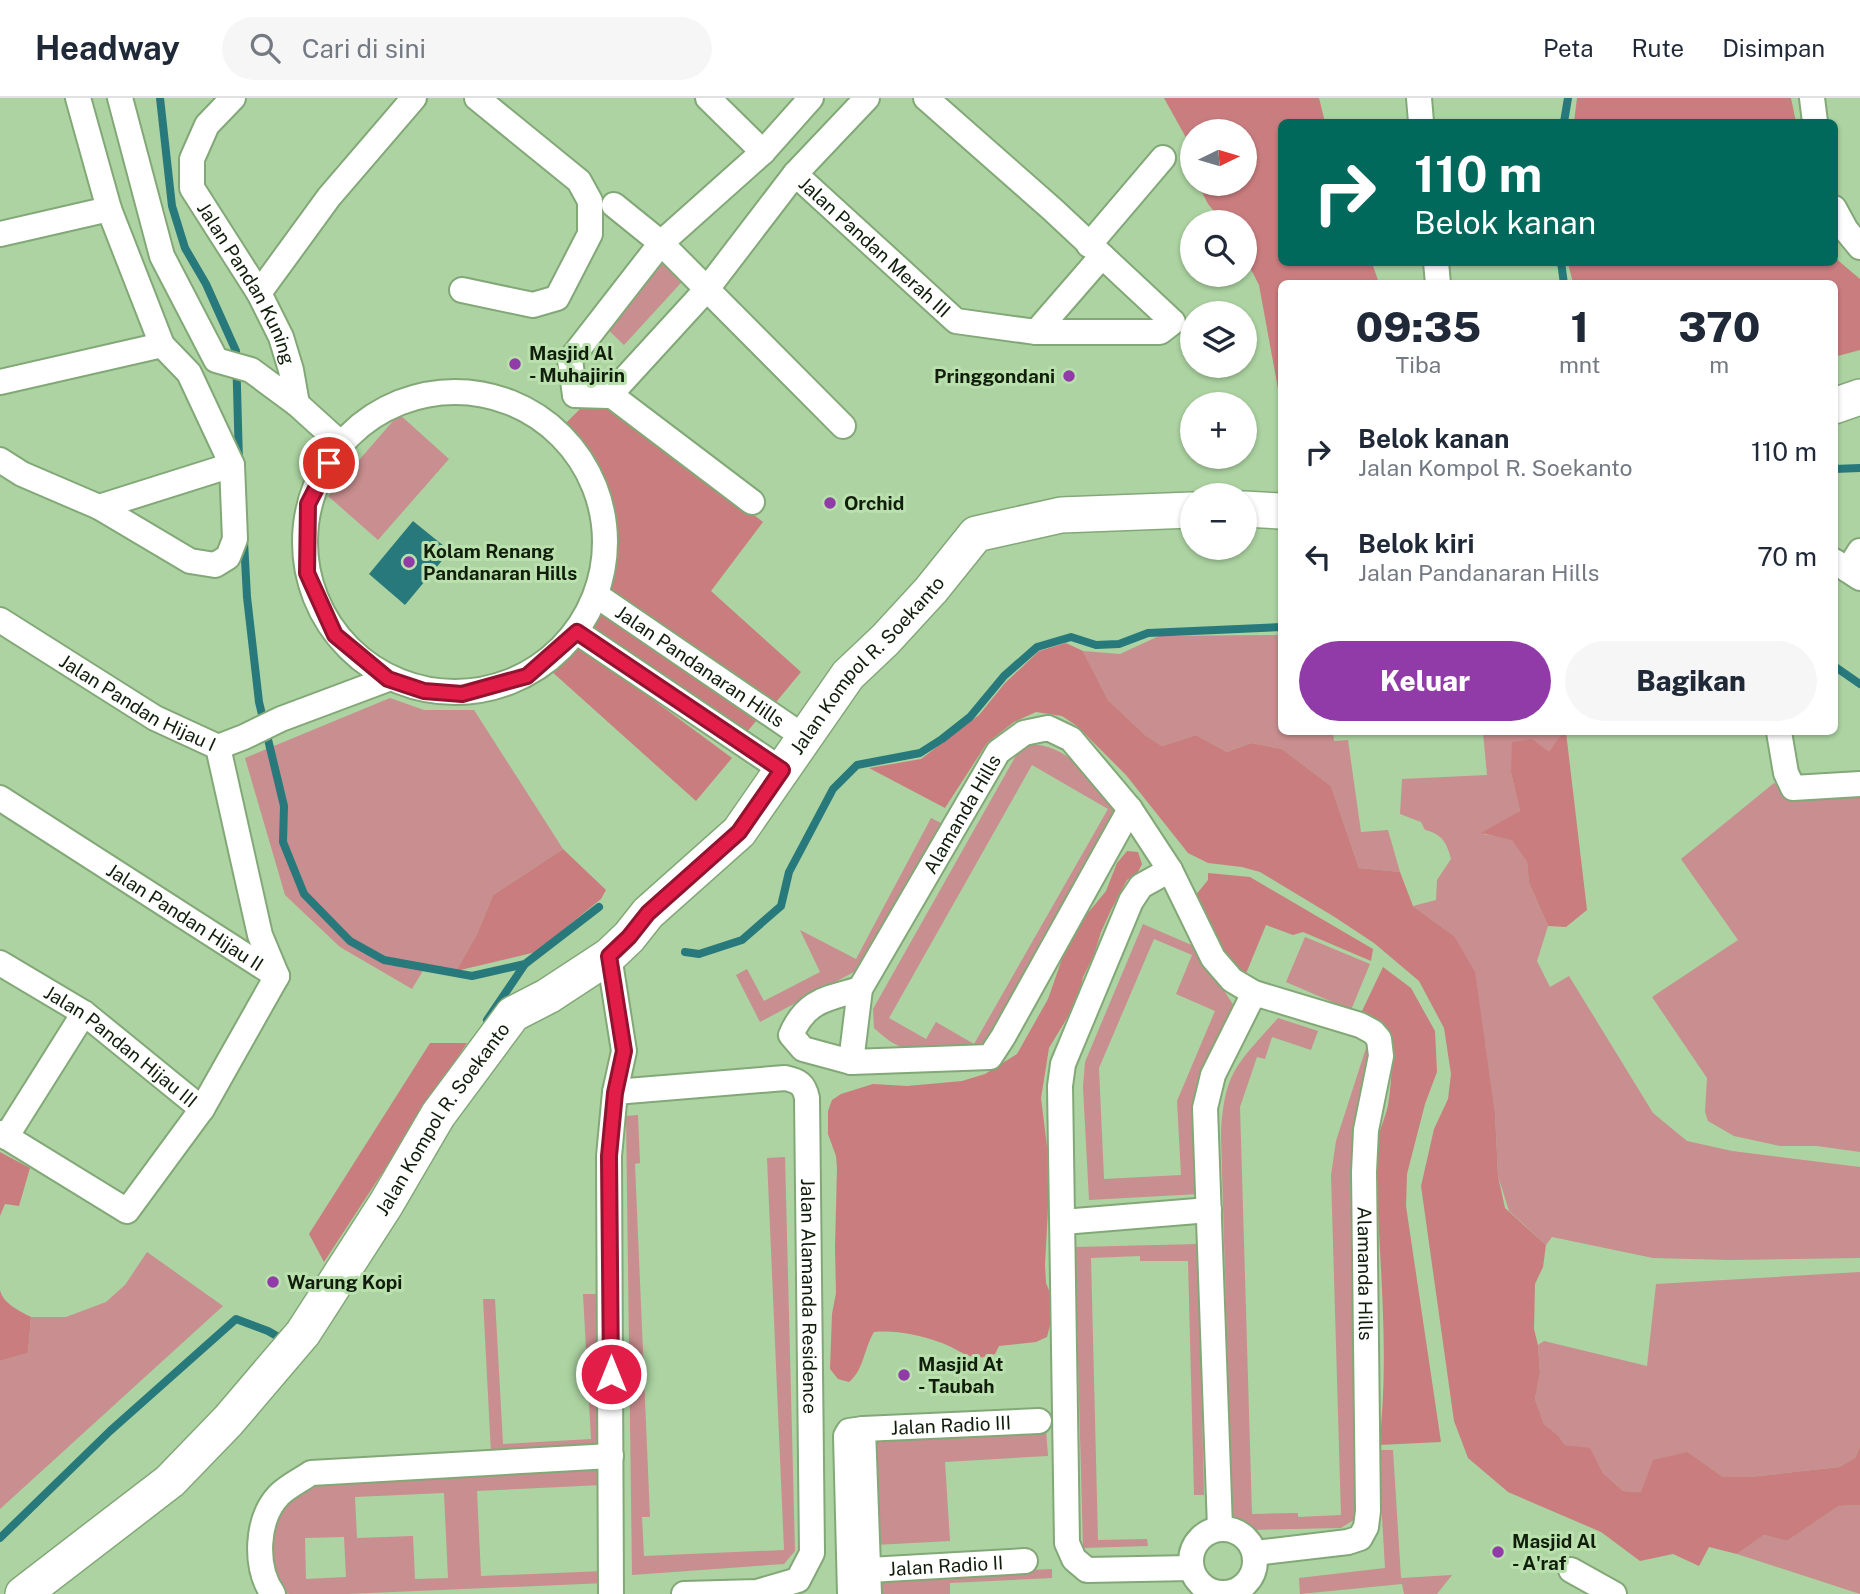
<!DOCTYPE html>
<html lang="id">
<meta charset="utf-8">
<style>
body{margin:0;font-family:"Public Sans",sans-serif;background:#f6f6f7;color:#1f2937;height:100vh;display:flex;flex-direction:column;font-size:26px;white-space:nowrap}
*{box-sizing:border-box;margin:0}
p{font-size:23px;color:#747a83}
.icon{flex:none;width:38px;height:38px;fill:none;stroke:currentColor;stroke-width:2;stroke-linecap:round;stroke-linejoin:round}
.map{position:relative;flex:1;overflow:hidden}
.details{position:absolute;left:1278px;top:182px;width:560px;height:455px;display:flex;flex-direction:column;background:#fff;border-radius:10px;box-shadow:0 2px 5px #0004}
.details>*{flex:none}
.top-card{position:absolute;left:1278px;top:21px;width:560px;height:147px;border-radius:10px;box-shadow:0 2px 5px #0004;background:#00695c;color:#fff;overflow:hidden}
.needle{width:46px;rotate:85deg}
.tools{position:absolute;left:1180px;top:21px;display:grid;gap:14px}
.tools a{display:grid;place-items:center;width:77px;height:77px;border-radius:50%;background:#fff;box-shadow:0 2px 5px #0004;font-size:35px}
.pin{position:absolute;display:grid;place-items:center;width:60px;height:60px;color:#fff;margin:-30px;border:4px solid #fff;border-radius:50%;box-shadow:0 2px 7px #0007}
.me{position:absolute;width:77px;margin:-38px;rotate:0deg;stroke-linejoin:round;filter:drop-shadow(0 0 5px #0008)}
.turn{display:flex;align-items:center;gap:24px;height:147px;padding:0 21px;font-size:32px}
.turn .icon{width:91px;height:91px;stroke-width:2.5}
.turn b{display:block;font-size:49px;line-height:60px}
.eta{display:flex;justify-content:space-evenly;align-items:center;height:119px;text-align:center}
.eta b{font-size:42px;font-weight:800;line-height:49px}
.action{display:flex;gap:14px;margin-top:auto;padding:14px 21px}
.action a{flex:1;height:80px;border-radius:42px;background:#913ba8;color:#fff;font-size:28px;font-weight:800;line-height:80px;text-align:center}
.action a+a{background:#f6f6f7;color:#1f2937}
ul{padding:0;list-style:none}
li{display:flex;align-items:center;gap:21px;height:105px;padding:0 21px}
li div{flex:1}
li b{display:block;font-size:26px}
li em{font-style:normal}
header{display:flex;align-items:center;gap:42px;box-sizing:border-box;height:98px;padding:0 35px;background:#fff;border-bottom:2px solid #e0e1e3}
header strong{font-size:33px}
nav{display:flex;gap:38px;margin-inline-start:auto;font-size:24px}
.search{width:490px;height:63px;background:#f6f6f7;display:flex;align-items:center;gap:18px;box-sizing:border-box;padding:0 24px;border-radius:38px;color:#747a83;font-size:26px}
.map>svg:first-child{display:block}
.green{fill:#c98e8f;fill-rule:evenodd}
.forest{fill:#ca7d7f}
.water{fill:#28797c}
.lines{fill:none;stroke-linecap:round;stroke-linejoin:round}
.stream{stroke:#28797c;stroke-width:8}
.minor-casing{stroke:#83a878;stroke-width:28}
.secondary-casing{stroke:#83a878;stroke-width:38}
.minor{stroke:#fff;stroke-width:24}
.secondary{stroke:#fff;stroke-width:35}
.route-casing{stroke:#92132f;stroke-width:18}
.route{stroke:#e11d48;stroke-width:12}
.poi-dot{fill:#913ba8;stroke:#b9e0ad;stroke-width:2.5}
.labels{text-anchor:middle;dominant-baseline:central;stroke-width:6;stroke-linejoin:round;paint-order:stroke}
.street-label{font-size:19px;fill:#101e0b;stroke:#b9e0ad}
.poi-label{font-size:19px;font-weight:bold;fill:#101e0b;stroke:#b9e0ad;text-anchor:start}
</style>
<header>
<strong>Headway</strong>
<div class="search"><svg class="icon" aria-label="search" viewBox="0 0 24 24"><circle cx="10" cy="10" r="6"/><path d="M15 15l6 6"/></svg>Cari di sini</div>
<nav><a>Peta</a><a>Rute</a><a>Disimpan</a></nav>
</header>
<div class="map">
<svg width="1860" height="1496" viewBox="0 0 1860 1496">
<rect width="100%" height="100%" fill="#acd3a1"/>
<path class="green" d="M 667,154 L 690,175 L 624,247 L 601,225 Z
M 399,316 L 449,361 L 378,442 L 328,398 Z
M 1281,537 L 1281,634 L 1333,634 L 1334,643 L 1348,642 L 1361,734 L 1388,732 L 1400,774 L 1359,770 L 1331,688 L 1282,651 L 1251,645 L 1227,654 L 1196,637 L 1162,648 L 1145,637 L 1108,602 L 1083,553 L 1120,556 L 1159,538 Z
M 390,600 L 424,612 L 474,612 L 563,751 L 493,797 L 477,836 L 456,873 L 427,866 L 412,891 L 340,849 L 285,797 L 245,660 Z
M 1483,634 L 1563,634 L 1550,654 L 1511,675 L 1520,713 L 1483,736 L 1512,741 L 1527,764 L 1529,785 L 1548,828 L 1537,863 L 1550,889 L 1569,878 L 1653,1015 L 1687,1043 L 1732,1053 L 1860,1069 L 1860,1160 L 1729,1162 L 1653,1160 L 1552,1139 L 1546,1147 L 1509,1113 L 1498,1078 L 1495,1014 L 1485,946 L 1454,838 L 1413,808 L 1436,802 L 1437,782 L 1451,761 C 1447,745 1442,736 1425,732 L 1421,724 L 1400,716 L 1402,681 L 1487,677 Z
M 1027,646 C 1068,645 1097,684 1121,713 L 985,953 L 974,946 C 959,952 923,956 907,951 C 893,947 884,939 874,930 L 873,911 L 1018,654 ZM 1032,667 L 1108,711 L 974,946 L 936,924 L 926,941 L 889,920 Z
M 1774,685 L 1797,697 L 1860,693 L 1860,1054 L 1817,1048 L 1780,1048 L 1734,1038 L 1708,1023 L 1705,1014 L 1707,980 L 1652,899 L 1738,842 L 1681,761 Z
M 931,720 L 941,725 L 867,867 L 760,924 L 736,877 L 747,871 L 764,903 L 820,874 L 800,832 L 856,861 Z
M 1143,826 L 1196,849 L 1234,908 L 1194,1002 L 1199,1096 L 1089,1102 L 1083,989 L 1085,964 ZM 1154,841 L 1192,857 L 1176,896 L 1215,913 L 1177,1003 L 1181,1077 L 1104,1081 L 1099,970 Z
M 1305,839 L 1370,866 L 1351,912 L 1286,884 Z
M 1278,920 L 1318,933 L 1311,952 L 1272,939 L 1265,961 L 1257,959 L 1240,1009 L 1252,1416 L 1298,1415 L 1298,1419 L 1341,1417 L 1331,1077 L 1336,1043 L 1366,950 L 1374,953 L 1361,993 L 1365,994 L 1350,1077 L 1360,1418 L 1341,1430 L 1252,1432 L 1232,1417 L 1221,1038 C 1224,973 1237,967 1278,920 Z
M 638,1017 L 640,1065 L 635,1066 L 650,1419 L 642,1419 L 644,1458 L 784,1452 L 767,1060 L 785,1059 L 795,1453 L 784,1466 L 632,1477 L 626,1018 Z
M 1198,1146 L 1204,1397 L 1194,1397 L 1188,1163 L 1140,1163 L 1140,1158 L 1091,1160 L 1098,1442 L 1147,1441 L 1148,1448 L 1083,1450 L 1075,1149 Z
M 147,1154 L 223,1208 L 0,1411 L 0,1263 L 28,1255 L 31,1219 L 66,1219 L 106,1204 L 125,1187 Z
M 1860,1174 L 1860,1348 L 1855,1360 L 1839,1369 L 1750,1379 L 1723,1379 L 1688,1354 L 1641,1394 L 1623,1393 L 1603,1375 L 1590,1351 L 1565,1347 L 1558,1337 L 1544,1326 L 1535,1301 L 1540,1275 L 1538,1247 L 1544,1243 L 1647,1268 L 1656,1186 Z
M 583,1196 L 596,1196 L 604,1349 L 491,1355 L 483,1201 L 495,1201 L 503,1346 L 591,1341 Z
M 1046,1331 L 1048,1358 L 945,1364 L 950,1443 L 875,1447 L 869,1342 Z
M 1378,1352 L 1393,1352 L 1401,1480 L 1452,1477 L 1437,1496 L 1404,1496 L 1402,1486 L 1300,1496 L 1299,1480 L 1385,1470 Z
M 601,1371 L 602,1387 L 477,1393 L 481,1478 L 605,1473 L 606,1485 L 346,1496 L 291,1496 L 282,1495 L 269,1455 L 272,1432 L 286,1404 L 311,1388 L 354,1382 ZM 444,1395 L 448,1480 L 415,1481 L 413,1438 L 357,1440 L 355,1399 ZM 344,1439 L 346,1479 L 306,1481 L 305,1440 Z
M 1860,1407 L 1860,1496 L 1737,1456 L 1764,1437 L 1787,1443 L 1839,1408 Z
M 1052,1471 L 1052,1480 L 950,1485 L 950,1496 L 875,1496 L 874,1479 Z"/>
<path class="forest" d="M 1164,0 L 1319,0 L 1325,24 L 1281,24 L 1281,164 L 1372,165 L 1379,185 L 1281,186 L 1281,307 L 1259,187 L 1244,158 L 1244,124 L 1223,124 L 1208,106 L 1198,86 L 1244,86 L 1244,33 L 1192,33 L 1192,63 L 1189,45 Z
M 1577,0 L 1791,0 L 1796,24 L 1574,24 Z
M 1834,159 L 1860,181 L 1860,252 L 1834,259 L 1834,186 L 1573,185 L 1568,165 L 1834,164 Z
M 581,310 L 617,310 L 763,424 L 711,493 L 801,574 L 772,609 L 605,490 C 609,448 617,400 590,363 C 581,351 571,340 562,329 Z
M 603,514 L 761,617 L 742,640 L 592,528 Z
M 1066,545 L 1083,553 L 1108,602 L 1145,637 L 1162,648 L 1196,637 L 1227,654 L 1251,645 L 1282,651 L 1331,688 L 1359,770 L 1400,774 L 1413,808 L 1454,838 L 1475,874 L 1495,1014 L 1498,1078 L 1505,1110 L 1546,1147 L 1543,1169 L 1535,1186 L 1534,1231 L 1538,1247 L 1540,1275 L 1535,1301 L 1544,1326 L 1558,1337 L 1565,1347 L 1590,1350 L 1603,1375 L 1623,1393 L 1641,1394 L 1653,1362 L 1688,1354 L 1723,1379 L 1750,1379 L 1839,1369 L 1855,1360 L 1860,1348 L 1860,1407 L 1839,1408 L 1787,1443 L 1764,1437 L 1737,1456 L 1709,1449 L 1699,1468 L 1673,1456 L 1640,1463 L 1601,1434 L 1508,1394 L 1468,1360 L 1454,1323 L 1421,1088 L 1434,1031 L 1448,1001 L 1451,976 L 1444,930 L 1419,883 L 1374,845 L 1333,818 L 1260,774 L 1242,769 L 1208,765 L 1188,755 L 1126,677 L 1077,628 L 1062,618 L 1036,614 L 1014,624 L 987,645 L 945,710 L 869,670 L 921,661 L 979,617 L 1005,585 L 1039,553 Z
M 579,547 L 732,660 L 696,703 L 550,572 Z
M 1563,634 L 1566,634 L 1587,812 L 1566,829 L 1548,828 L 1529,785 L 1527,764 L 1512,742 L 1481,735 L 1520,713 L 1511,675 L 1512,644 L 1532,641 L 1549,654 Z
M 563,751 L 606,792 L 601,801 L 536,854 L 456,873 L 477,836 L 493,797 Z
M 1127,753 L 1138,754 L 1142,766 L 1137,776 L 1127,782 L 1111,812 L 1101,834 L 1094,857 L 1083,879 L 1078,902 L 1049,950 L 1041,1000 L 1050,1073 L 1045,1167 L 1046,1185 L 1055,1207 L 1047,1239 L 1036,1244 L 999,1248 L 995,1256 C 968,1266 962,1251 939,1244 C 919,1237 896,1232 874,1234 C 864,1250 864,1272 849,1284 L 838,1281 L 830,1271 L 832,1216 L 836,1195 L 835,1150 L 837,1070 L 836,1058 L 828,1036 L 828,1013 L 832,1002 L 841,996 L 873,986 L 907,988 L 962,983 L 985,976 L 1017,956 L 1048,901 L 1062,861 L 1083,821 L 1106,793 L 1117,765 Z
M 1208,775 L 1250,779 L 1373,851 L 1371,863 L 1303,834 L 1293,837 L 1266,827 L 1245,878 L 1223,860 L 1195,798 L 1208,782 Z
M 1383,869 L 1411,890 L 1435,933 L 1437,974 L 1425,1006 L 1407,1076 L 1406,1108 L 1441,1344 L 1379,1347 C 1391,1249 1377,1151 1376,1053 C 1376,1038 1385,1022 1388,1007 C 1392,982 1393,958 1390,933 L 1362,913 Z
M 430,945 L 467,945 L 324,1164 L 309,1136 Z
M 0,1054 L 30,1070 L 19,1108 L 5,1106 L 0,1118 Z
M 0,1192 C 3,1206 20,1213 31,1219 L 28,1255 L 0,1263 Z"/>
<path class="water" d="M 413,423 L 450,453 L 405,507 L 369,476 Z"/>
<g class="lines">
<path class="stream" d="M 160,0 L 172,108 L 185,150 L 206,186 L 236,253 L 239,364
M 1564,24 L 1568,0
M 1561,164 L 1564,186
M 1834,371 L 1860,370
M 244,443 L 247,499 L 259,604 L 284,708 L 283,744 L 304,796 L 350,843 L 384,862 L 472,878 L 525,866 L 599,809
M 1834,568 L 1860,586
M 685,854 L 699,856 L 742,842 L 781,808 L 789,774 L 833,691 L 857,667 L 920,655 L 942,641 L 970,619 L 1004,578 L 1037,549 L 1071,539 L 1096,547 L 1119,546 L 1148,535 L 1281,529
M 487,922 L 525,866
M 0,1440 L 110,1333 L 236,1221 L 268,1233 L 282,1241 L 284,1239"/>
<g class="minor-casing">
<g id="minor">
<path d="M 120,0 L 162,158 L 216,262 L 251,272 L 297,306 L 340,345"/>
<path id="s1" d="M 233,0 L 207,27 L 192,61 L 192,90 L 259,195 L 281,239 L 291,272 L 297,306"/>
<path d="M 708,0 L 763,54"/>
<path d="M 811,0 L 763,54 L 661,145 L 843,328"/>
<path d="M 1419,0 L 1421,24"/>
<path d="M 1812,0 L 1815,24"/>
<path id="s2" d="M 795,76 L 956,223 L 1036,234 L 1160,234 L 1173,224 L 1052,111 L 926,0"/>
<path d="M 1834,110 L 1846,132 L 1860,149"/>
<path d="M 0,136 L 109,111"/>
<path d="M 1089,147 L 1163,60"/>
<path d="M 1436,164 L 1438,186"/>
<path d="M 462,192 L 533,207 L 557,200 L 590,136 L 590,103 L 579,83 L 477,0"/>
<path d="M 259,195 L 329,99 L 414,0"/>
<path d="M 1036,234 L 1102,158"/>
<path d="M 0,284 L 162,247"/>
<path d="M 599,288 L 752,404"/>
<circle cx="455" cy="444" r="150"/>
<path d="M 575,297 L 609,298 L 707,191 L 795,76 L 867,0"/>
<path d="M 575,297 L 570,262 L 661,145 L 614,107"/>
<path d="M 0,362 L 22,376 L 99,409 L 190,463 L 215,467 L 228,459 L 235,441 L 232,367 L 189,275 L 162,247 L 109,111 L 78,0"/>
<path d="M 99,409 L 232,367"/>
<path d="M 1834,463 L 1860,480"/>
<path d="M 1848,472 L 1860,453"/>
<path id="s3" d="M 596,497 L 804,639"/>
<path id="s4" d="M 0,522 L 155,620 L 218,649 L 260,837 L 277,878"/>
<path d="M 577,534 L 782,672"/>
<path d="M 1779,634 L 1786,675 L 1793,690 L 1860,686"/>
<path d="M 218,649 L 244,639 L 281,621 L 388,581"/>
<path id="s5" d="M 0,700 L 277,878"/>
<path d="M 1170,772 L 1141,788 L 1131,803 L 1063,966 L 1060,988 L 1067,1445 L 1074,1461 L 1087,1472 L 1191,1470"/>
<path d="M 609,858 L 624,953 L 615,994 L 609,1058 L 611,1496"/>
<path id="s6" d="M 0,865 L 84,915 L 202,1011 L 127,1113 L 0,1035"/>
<path d="M 860,891 C 826,901 806,902 791,937 L 803,951 L 851,964 L 990,959 L 1003,939 L 1130,711"/>
<path id="s7" d="M 851,964 L 860,891 L 998,654 L 1024,635 L 1048,630 L 1071,641 L 1130,711 L 1170,772 L 1213,860 L 1232,882 L 1254,895 L 1360,927 L 1373,934 L 1379,941 L 1381,958 L 1366,1032 L 1364,1074 L 1368,1413 L 1366,1429 L 1360,1440 L 1348,1444 L 1255,1455"/>
<path id="s8" d="M 615,994 L 785,980 C 799,983 804,986 807,1000 L 812,1455 L 798,1482 L 757,1494 L 684,1496"/>
<path d="M 202,1011 L 277,878"/>
<path d="M 6,1039 L 84,915"/>
<path d="M 1063,1124 L 1209,1112"/>
<path id="s9" d="M 863,1331 L 1039,1323"/>
<path d="M 1220,1430 L 1205,1010 L 1213,977 L 1254,895"/>
<circle cx="1223" cy="1463" r="32"/>
<path id="s10" d="M 869,1472 L 1025,1463"/>
<path d="M 1571,1472 L 1614,1496"/>
<path d="M 273,1496 C 254,1469 256,1421 279,1397 C 288,1388 301,1382 311,1375 L 611,1358"/>
<path d="M 850,1496 L 846,1338 L 849,1333 L 863,1331 L 869,1496"/>
</g>
</g>
<g class="secondary-casing">
<g id="secondary">
<path d="M 1834,308 L 1860,299"/>
<path d="M 1244,411 L 1281,413"/>
<path id="s11" d="M 23,1496 L 170,1383 L 228,1323 L 303,1235 L 386,1106 L 438,1017 L 513,916 L 548,898 L 609,858 L 629,839 L 648,815 L 739,734 L 848,577 L 885,542 L 931,492 L 976,436 L 1061,417 L 1192,412"/>
</g>
</g>
<use href="#minor" class="minor"/>
<use href="#secondary" class="secondary"/>
</g>
<g class="lines">
<g class="route-casing">
<path id="route" d="M 329,365 L 308,406 L 307,475 L 335,537 L 388,581 L 424,593 L 462,596 L 527,578 L 577,534 L 782,672 L 739,734 L 648,815 L 629,839 L 609,858 L 624,953 L 615,995 L 609,1058 L 611,1276"/>
</g>
<use href="#route" class="route"/>
</g>
<g class="poi-dot">
<circle cx="515" cy="266" r="7"/>
<circle cx="1069" cy="278" r="7"/>
<circle cx="830" cy="405" r="7"/>
<circle cx="409" cy="464" r="7"/>
<circle cx="273" cy="1184" r="7"/>
<circle cx="904" cy="1277" r="7"/>
<circle cx="1498" cy="1454" r="7"/>
</g>
<g class="labels">
<g class="street-label">
<text stroke="none"><textPath href="#s2" startOffset="108">Jalan Pandan Merah III</textPath></text>
<text stroke="none"><textPath href="#s1" startOffset="214">Jalan Pandan Kuning</textPath></text>
<text stroke="none"><textPath href="#s11" startOffset="1270">Jalan Kompol R. Soekanto</textPath></text>
<text stroke="none"><textPath href="#s3" startOffset="126">Jalan Pandanaran Hills</textPath></text>
<text stroke="none"><textPath href="#s4" startOffset="161">Jalan Pandan Hijau I</textPath></text>
<text stroke="none"><textPath href="#s7" startOffset="276">Alamanda Hills</textPath></text>
<text stroke="none"><textPath href="#s5" startOffset="220">Jalan Pandan Hijau II</textPath></text>
<text stroke="none"><textPath href="#s6" startOffset="147">Jalan Pandan Hijau III</textPath></text>
<text stroke="none"><textPath href="#s11" startOffset="640">Jalan Kompol R. Soekanto</textPath></text>
<text stroke="none"><textPath href="#s7" startOffset="1118">Alamanda Hills</textPath></text>
<text stroke="none"><textPath href="#s8" startOffset="401">Jalan Alamanda Residence</textPath></text>
<text stroke="none"><textPath href="#s9" startOffset="88">Jalan Radio III</textPath></text>
<text stroke="none"><textPath href="#s10" startOffset="77">Jalan Radio II</textPath></text>
</g>
<g class="poi-label">
<text x="529" y="255">Masjid Al<tspan x="529" dy="22">- Muhajirin</tspan></text>
<text x="1055" y="278" text-anchor="end">Pringgondani</text>
<text x="844" y="405">Orchid</text>
<text x="423" y="453">Kolam Renang<tspan x="423" dy="22">Pandanaran Hills</tspan></text>
<text x="287" y="1184">Warung Kopi</text>
<text x="918" y="1266">Masjid At<tspan x="918" dy="22">- Taubah</tspan></text>
<text x="1512" y="1443">Masjid Al<tspan x="1512" dy="22">- A'raf</tspan></text>
</g>
</g>
</svg>
<div class="tools">
<a><svg class="needle" viewBox="-14 -14 28 28"><path d="M0-13l5 13h-10z" fill="#e53935"/><path d="M0 13l5-13h-10z" fill="#747a83"/></svg></a>
<a><svg class="icon" aria-label="search" viewBox="0 0 24 24"><circle cx="10" cy="10" r="6"/><path d="M15 15l6 6"/></svg></a>
<a><svg class="icon" aria-label="layers" viewBox="0 0 24 24"><path d="M12 4l9 5-9 5-9-5zM3 14l9 5 9-5"/></svg></a>
<a>+</a>
<a>−</a>
</div>
<div class="pin" style="left:329px;top:365px;background:#d93025"><svg class="icon" aria-label="arrive" viewBox="0 0 24 24"><path d="M6 21V4h12l-3 4 3 4H6"/></svg></div>
<svg class="me" style="left:611px;top:1276px" viewBox="-20 -20 40 40"><circle r="17" fill="#e11d48" stroke="#fff" stroke-width="3"/><path d="M0-11L8 9 0 5-8 9z" fill="#fff"/></svg>
<div class="top-card">
<div class="turn"><svg class="icon" aria-label="right" viewBox="0 0 24 24"><path d="M7 20v-9h11M14 6l5 5-5 5"/></svg><div><b>110 m</b>Belok kanan</div></div>
</div>
<section class="details">
<div class="eta">
<div><b>09:35</b><p>Tiba</p></div>
<div><b>1</b><p>mnt</p></div>
<div><b>370</b><p>m</p></div>
</div>
<ul>
<li><svg class="icon" aria-label="right" viewBox="0 0 24 24"><path d="M7 20v-9h11M14 6l5 5-5 5"/></svg><div><b>Belok kanan</b><p>Jalan Kompol R. Soekanto</p></div><em>110 m</em></li>
<li><svg class="icon" aria-label="left" viewBox="0 0 24 24"><path d="M17 20v-9H6M10 6l-5 5 5 5"/></svg><div><b>Belok kiri</b><p>Jalan Pandanaran Hills</p></div><em>70 m</em></li>
</ul>
<div class="action"><a>Keluar</a><a>Bagikan</a></div>
</section>
</div>
